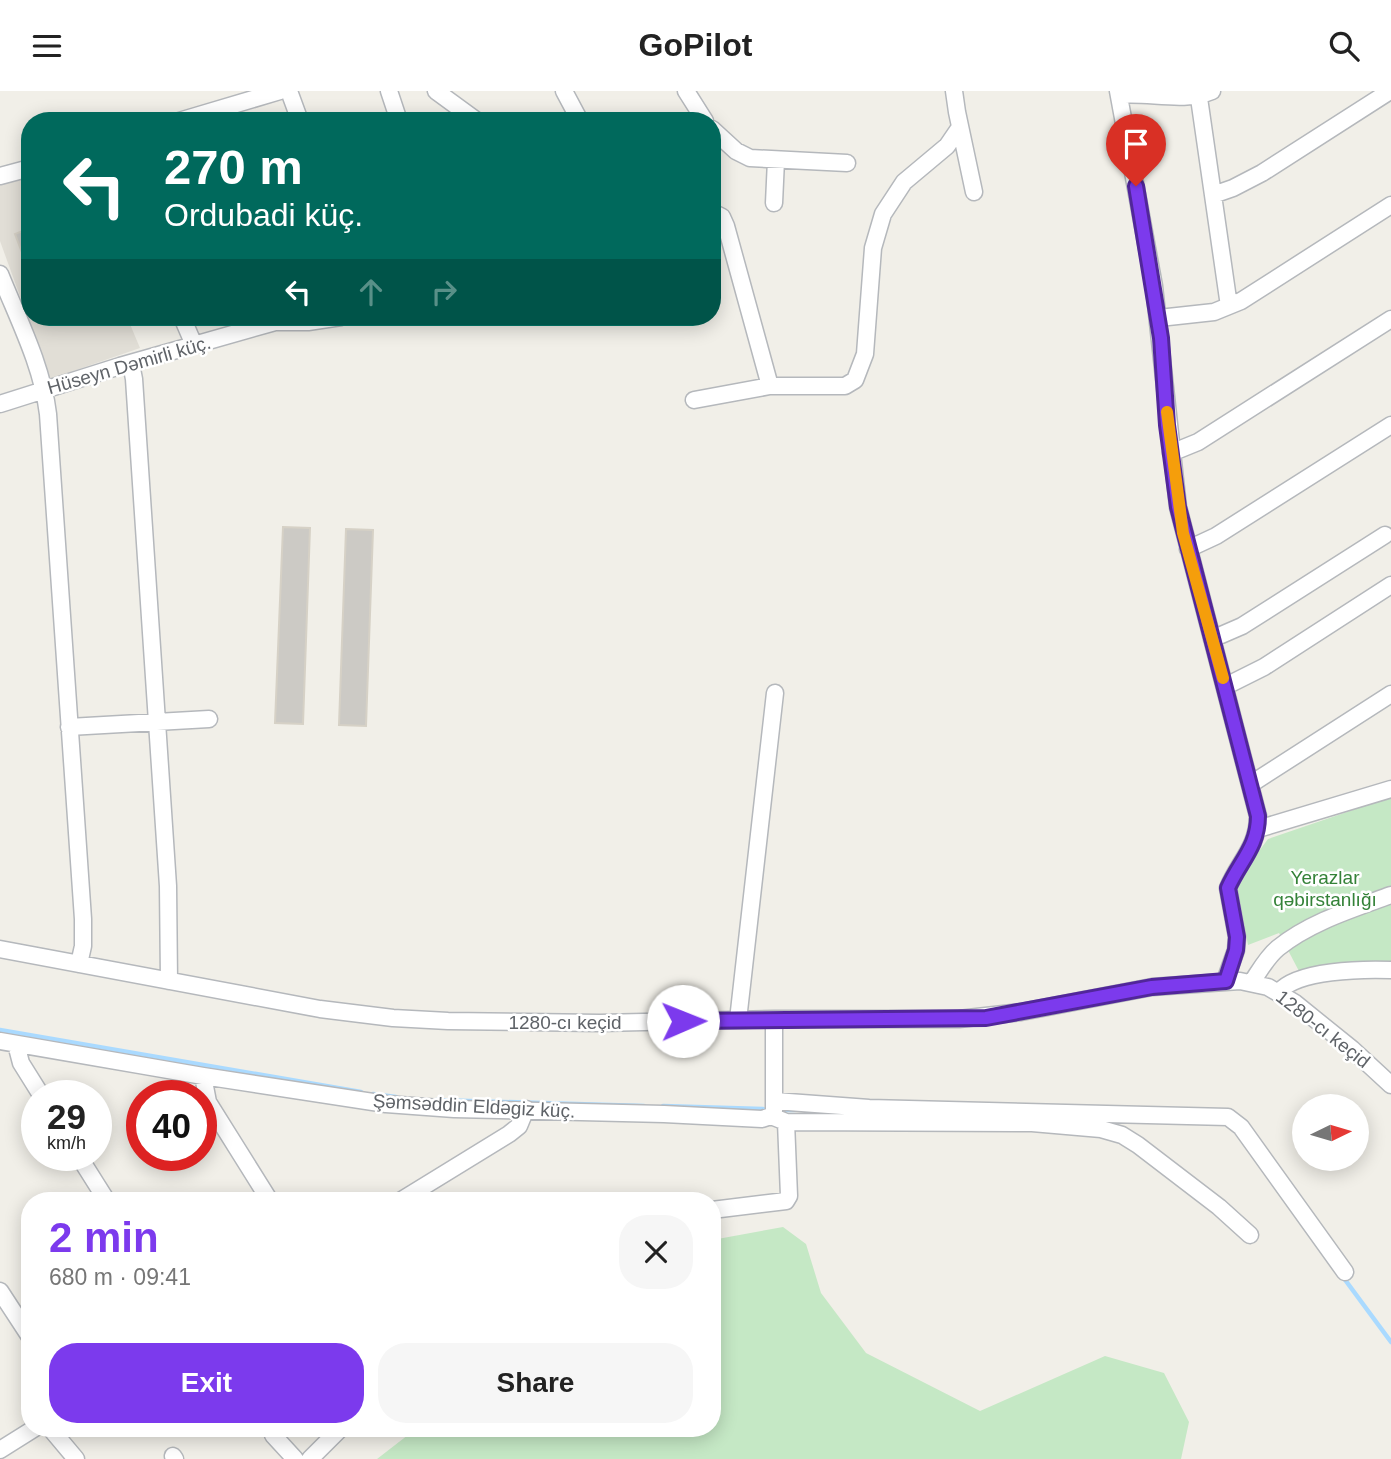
<!DOCTYPE html>
<meta charset="utf-8">
<style>
body{margin:0;font-family:Helvetica,sans-serif;background:#f6f6f6;color:#222;height:100vh;display:flex;flex-direction:column;font-size:26px;white-space:nowrap}
*{box-sizing:border-box;margin:0}
p{font-size:23px;color:#767676}
.icon{flex:none;width:38px;height:38px;fill:none;stroke:currentColor;stroke-width:2;stroke-linecap:round;stroke-linejoin:round}
.map{position:relative;flex:1;overflow:hidden}
.details{position:absolute;left:21px;top:1101px;width:700px;height:245px;display:flex;flex-direction:column;background:#fff;border-radius:28px;box-shadow:0 4px 18px #0003}
.details>*{flex:none}
.top-card{position:absolute;left:21px;top:21px;width:700px;height:214px;border-radius:28px;box-shadow:0 4px 18px #0003;background:#00695c;color:#fff;overflow:hidden}
.needle{width:46px;rotate:85deg}
.fabs{position:absolute;left:1292px;top:1003px;display:grid;gap:14px}
.fabs a{display:grid;place-items:center;width:77px;height:77px;border-radius:50%;background:#fff;box-shadow:0 4px 18px #0003;font-size:35px}
.speed{position:absolute;left:21px;top:989px;display:flex;gap:14px;font-size:35px;font-weight:700;text-align:center}
.speed>*{display:grid;place-content:center;width:91px;height:91px;border-radius:50%;background:#fff;box-shadow:0 4px 18px #0003;line-height:1}
.speed small{font-size:18px;font-weight:400}
.speed .limit{border:10px solid #d22;background:#fff;color:#111}
.pin{position:absolute;display:grid;place-items:center;width:60px;height:60px;color:#fff;margin:-72px -30px;border-radius:50% 50% 50% 0;rotate:-45deg;box-shadow:0 0 7px #0007}
.pin .icon{rotate:45deg}
.me{position:absolute;width:77px;margin:-38px;rotate:89deg;stroke-linejoin:round;filter:drop-shadow(0 0 5px #0008)}
.turn{display:flex;align-items:center;gap:24px;height:147px;padding:0 28px;font-size:32px}
.turn .icon{width:91px;height:91px;stroke-width:2.5}
.turn b{display:block;font-size:49px;line-height:60px}
.lanes{display:flex;align-items:center;height:66px;padding:0 28px;background:#0003;justify-content:center;gap:35px;direction:ltr}
.lanes .off{opacity:.35}
.round{display:grid;place-items:center;flex:none;width:74px;height:74px;border-radius:28px;background:#f6f6f6}
.head{display:flex;align-items:center;justify-content:space-between;height:119px;padding:0 28px}
h1{font-size:42px;font-weight:600;line-height:52px;color:#7c3aed}
.button{display:flex;gap:14px;margin-top:auto;padding:14px 28px}
.button a{flex:1;height:80px;border-radius:28px;background:#7c3aed;color:#fff;font-size:28px;font-weight:600;line-height:80px;text-align:center}
.button a+a{background:#f6f6f6;color:#222}
header{display:flex;justify-content:space-between;align-items:center;height:91px;padding:0 28px;background:#fff;font-size:32px;font-weight:600}
.map>svg:first-child{display:block}
.education{fill:#e1ded6}
.green{fill:#c5e8c5}
.lines{fill:none;stroke-linecap:round;stroke-linejoin:round}
.stream{stroke:#aadaff;stroke-width:4.5}
.building{fill:#cccac5;stroke:#d6d1c6;stroke-width:2}
.minor-casing{stroke:#b5b8bc;stroke-width:19}
.minor{stroke:#fff;stroke-width:16}
.route-casing{stroke:#51269a;stroke-width:18}
.route{stroke:#7c3aed;stroke-width:12}
.slow{stroke:#f59e0b;stroke-width:12}
.labels{text-anchor:middle;dominant-baseline:central;stroke-width:5;stroke-linejoin:round;paint-order:stroke}
.street-label{font-size:19px;fill:#5f6368;stroke:#fff}
.park-label{font-size:19px;fill:#348238;stroke:#fff}
</style>
<header><svg class="icon" aria-label="menu" viewBox="0 0 24 24"><path d="M4 6h16M4 12h16M4 18h16"/></svg>GoPilot<svg class="icon" aria-label="search" viewBox="0 0 24 24"><circle cx="10" cy="10" r="6"/><path d="M15 15l6 6"/></svg></header>
<div class="map">
<svg width="1391" height="1368" viewBox="0 0 1391 1368">
<rect width="100%" height="100%" fill="#f1efe8"/>
<path class="education" d="M 30,84 L 30,226 L 127,226 L 140,257 L 50,288 L 0,150 L 0,94 Z"/>
<path class="green" d="M 1391,706 L 1391,873 L 1301,884 L 1279,842 L 1248,854 L 1236,791 L 1268,748 Z
M 783,1136 L 806,1153 L 821,1202 L 866,1262 L 980,1320 L 1105,1265 L 1164,1282 L 1189,1331 L 1181,1368 L 377,1368 L 417,1337 L 712,1337 L 712,1149 Z"/>
<g class="lines">
<path class="stream" d="M 0,939 L 361,1001
M 373,1003 L 396,1006
M 436,1009 L 644,1015
M 663,1015 L 763,1018
M 782,1019 L 795,1019
M 1343,1186 L 1391,1251"/>
</g>
<path class="building" d="M 30,137 L 30,180 L 29,180 L 15,143 Z
M 283,436 L 310,437 L 303,633 L 275,632 Z
M 346,438 L 373,439 L 366,635 L 339,634 Z"/>
<g class="lines">
<g class="minor-casing">
<path id="minor" d="M 289,0 L 300,30
M 389,0 L 399,30
M 436,0 L 477,30
M 564,0 L 580,30
M 686,0 L 705,30
M 954,0 L 957,21 L 974,101
M 1118,0 L 1154,195 L 1178,416 L 1258,725 C 1258,756 1239,770 1228,797 L 1237,846 L 1236,859 L 1225,890
M 1198,0 L 1229,215
M 1119,4 C 1150,1 1183,12 1212,0
M 179,30 L 280,0
M 712,38 L 736,60 L 750,67 L 847,72
M 0,85 L 30,77
M 1213,104 L 1233,97 L 1262,82 L 1390,0
M 774,112 L 776,69
M 712,121 L 722,126 L 726,135 L 770,295
M 0,183 C 18,228 42,274 48,323 L 83,828 L 83,855 L 79,873
M 182,226 L 194,254
M 1159,227 L 1214,221 L 1241,210 L 1391,114
M 131,273 L 134,288 L 168,795 L 169,890
M 694,309 L 770,295 L 845,295 L 855,289 L 865,263 L 873,157 L 883,123 L 904,91 L 947,55 L 960,36
M 0,313 L 120,275 L 275,231 L 308,231 L 341,226
M 1171,362 L 1198,351 L 1391,228
M 1188,458 L 1216,445 L 1391,334
M 1212,548 L 1242,535 L 1385,444
M 1226,595 L 1264,576 L 1391,494
M 69,636 L 209,628
M 1251,693 L 1391,603
M 1258,738 L 1391,698
M 0,858 L 320,918 L 393,927 L 448,930 L 600,932 L 774,928 L 959,928 L 1021,921 L 1152,896 L 1240,890 L 1268,896 L 1295,912 L 1352,958 L 1391,994
M 1252,891 C 1260,879 1267,866 1278,857 C 1310,831 1353,818 1391,804
M 1279,901 C 1297,879 1363,878 1391,879
M 738,929 L 775,602
M 0,950 L 203,985 L 386,1013 L 454,1018 L 664,1023 L 762,1028 L 771,1025 L 774,1020 L 774,928
M 16,953 L 21,972 L 41,1004
M 203,985 L 208,1011 L 270,1110
M 775,1010 L 869,1017 L 1228,1026 L 1241,1036 L 1345,1181
M 771,1025 L 786,1031 L 1032,1032 L 1101,1038 L 1122,1044 L 1138,1054 L 1219,1116 L 1250,1144
M 78,1064 L 107,1110
M 400,1110 L 509,1043 L 519,1035 L 526,1018
M 712,1119 L 786,1110 L 789,1105 L 786,1031
M 0,1200 L 30,1246
M 50,1337 L 76,1368
M 273,1344 L 295,1368
M 0,1359 L 35,1337
M 173,1365 L 175,1368
M 310,1368 L 341,1337"/>
</g>
<use href="#minor" class="minor"/>
</g>
<g class="lines">
<g class="route-casing">
<path id="route" d="M 683,930 L 986,927 L 1152,896 L 1226,890 L 1236,859 L 1237,846 L 1228,797 C 1240,770 1258,756 1258,725 L 1178,416 L 1167,334 L 1161,247 L 1136,95"/>
</g>
<use href="#route" class="route"/>
<path class="slow" d="M 1167,321 L 1183,442 L 1223,587"/>
</g>
<g class="labels">
<g class="street-label">
<text transform="translate(129 274) rotate(-16)">Hüseyn Dəmirli küç.</text>
<text x="565" y="931">1280-cı keçid</text>
<text transform="translate(1323 938) rotate(38)">1280-cı keçid</text>
<text transform="translate(474 1015) rotate(3)">Şəmsəddin Eldəgiz küç.</text>
</g>
<g class="park-label">
<text x="1325" y="786">Yerazlar<tspan x="1325" dy="22">qəbirstanlığı</tspan></text>
</g>
</g>
</svg>
<div class="fabs">
<a><svg class="needle" viewBox="-14 -14 28 28"><path d="M0-13l5 13h-10z" fill="#e53935"/><path d="M0 13l5-13h-10z" fill="#767676"/></svg></a>
</div>
<div class="speed"><div>29<small>km/h</small></div><div class="limit">40</div></div>
<div class="pin" style="left:1136px;top:95px;background:#d93025"><svg class="icon" aria-label="arrive" viewBox="0 0 24 24"><path d="M6 21V4h12l-3 4 3 4H6"/></svg></div>
<svg class="me" style="left:683px;top:930px" viewBox="-20 -20 40 40"><circle r="19" fill="#fff"/><path d="M0-13L10 11 0 6-10 11z" fill="#7c3aed"/></svg>
<div class="top-card">
<div class="turn"><svg class="icon" aria-label="left" viewBox="0 0 24 24"><path d="M17 20v-9H6M10 6l-5 5 5 5"/></svg><div><b>270 m</b>Ordubadi küç.</div></div>
<div class="lanes"><svg class="icon" aria-label="left" viewBox="0 0 24 24"><path d="M17 20v-9H6M10 6l-5 5 5 5"/></svg><svg class="icon off" aria-label="ahead" viewBox="0 0 24 24"><path d="M12 20V5M6 11l6-6 6 6"/></svg><svg class="icon off" aria-label="right" viewBox="0 0 24 24"><path d="M7 20v-9h11M14 6l5 5-5 5"/></svg></div>
</div>
<section class="details">
<div class="head"><div><h1>2 min</h1><p>680 m · 09:41</p></div><a class="round"><svg class="icon" aria-label="close" viewBox="0 0 24 24"><path d="M6 6l12 12M18 6L6 18"/></svg></a></div>
<div class="button"><a>Exit</a><a>Share</a></div>
</section>
</div>
